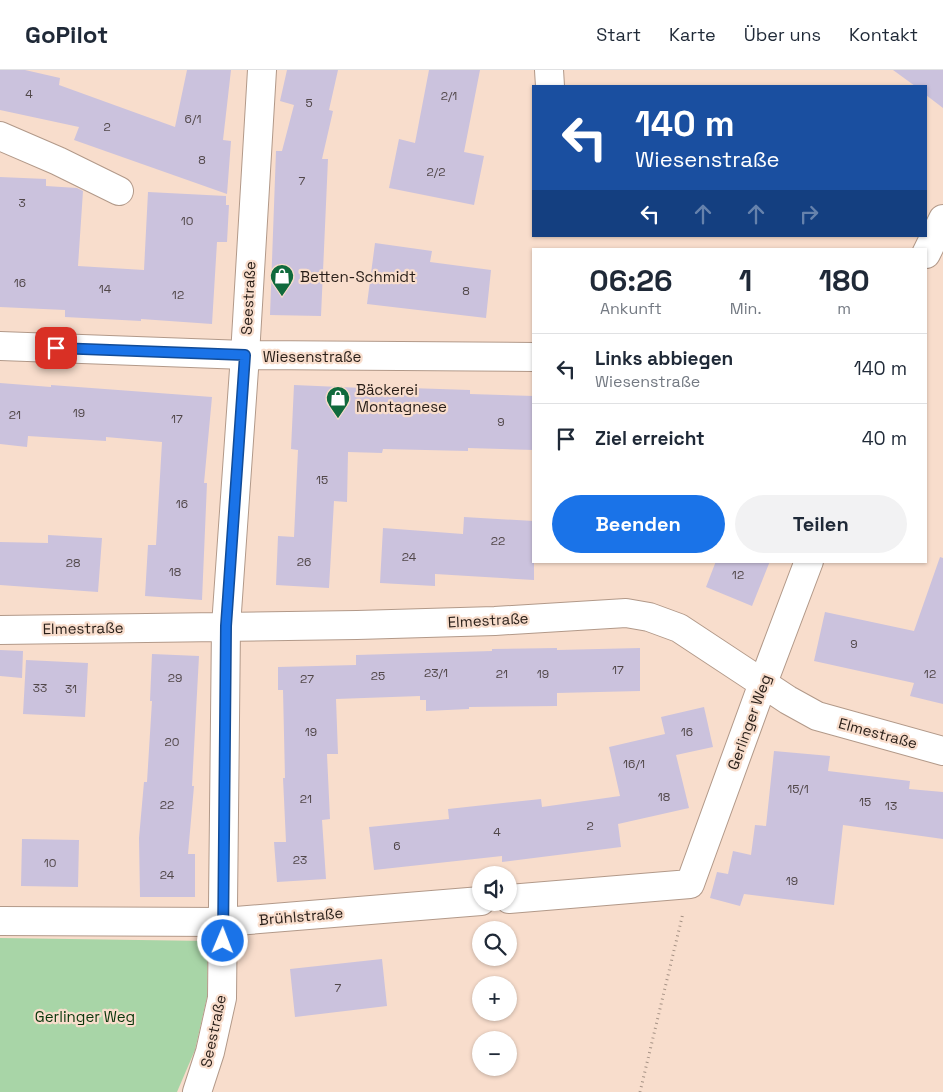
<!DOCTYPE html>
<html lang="de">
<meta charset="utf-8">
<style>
body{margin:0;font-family:"Space Grotesk",sans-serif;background:#f2f2f3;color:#1f2937;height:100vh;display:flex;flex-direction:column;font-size:19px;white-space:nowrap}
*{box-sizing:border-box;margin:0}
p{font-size:16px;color:#747a83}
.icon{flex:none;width:28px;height:28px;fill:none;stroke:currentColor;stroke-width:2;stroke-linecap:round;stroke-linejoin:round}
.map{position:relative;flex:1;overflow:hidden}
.sheet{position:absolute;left:532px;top:178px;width:395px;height:315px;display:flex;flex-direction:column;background:#fff;border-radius:0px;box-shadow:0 1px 4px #0004}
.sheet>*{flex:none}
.guide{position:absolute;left:532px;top:15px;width:395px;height:152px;border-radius:0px;box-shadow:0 1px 4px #0004;background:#1a4fa0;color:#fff;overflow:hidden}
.fabs{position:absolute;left:472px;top:796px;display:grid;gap:10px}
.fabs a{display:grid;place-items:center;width:45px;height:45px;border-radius:50%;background:#fff;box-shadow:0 1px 4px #0004;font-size:25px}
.pin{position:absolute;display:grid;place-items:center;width:42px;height:42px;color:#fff;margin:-21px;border-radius:10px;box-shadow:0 2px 8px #0006}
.me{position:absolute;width:55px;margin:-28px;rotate:1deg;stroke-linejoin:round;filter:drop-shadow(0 0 4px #0008)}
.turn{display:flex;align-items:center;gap:18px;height:105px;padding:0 20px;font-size:22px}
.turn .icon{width:65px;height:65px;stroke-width:2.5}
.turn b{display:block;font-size:35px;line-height:42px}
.lanes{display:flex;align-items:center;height:48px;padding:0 20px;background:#0003;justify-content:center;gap:25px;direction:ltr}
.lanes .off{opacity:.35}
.eta{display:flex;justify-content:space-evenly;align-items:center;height:85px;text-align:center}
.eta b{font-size:30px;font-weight:800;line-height:35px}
.primary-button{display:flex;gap:10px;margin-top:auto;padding:10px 20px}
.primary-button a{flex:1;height:58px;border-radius:30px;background:#1a73e8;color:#fff;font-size:20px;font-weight:800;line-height:58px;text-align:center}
.primary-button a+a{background:#f2f2f3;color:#1f2937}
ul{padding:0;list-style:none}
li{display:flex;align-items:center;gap:15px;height:70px;padding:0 20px;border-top:1px solid #e0e1e3}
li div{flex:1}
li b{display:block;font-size:19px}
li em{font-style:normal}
header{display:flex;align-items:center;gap:30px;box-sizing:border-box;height:70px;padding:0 25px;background:#fff;border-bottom:1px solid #e0e1e3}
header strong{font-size:24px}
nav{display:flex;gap:28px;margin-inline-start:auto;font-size:18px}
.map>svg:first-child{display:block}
.green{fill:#a8d5a7}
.building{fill:#cbc2dd}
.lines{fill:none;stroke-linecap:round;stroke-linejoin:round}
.street-casing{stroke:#b29989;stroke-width:30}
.path{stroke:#a69285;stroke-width:3;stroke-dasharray:1 4;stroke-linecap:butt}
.street{stroke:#fff;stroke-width:28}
.route-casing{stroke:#114b97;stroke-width:12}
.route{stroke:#1a73e8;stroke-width:9}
.labels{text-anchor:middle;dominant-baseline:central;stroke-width:4.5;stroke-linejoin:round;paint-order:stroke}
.number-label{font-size:12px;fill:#514749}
.poi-label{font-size:15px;fill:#281e18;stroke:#f8ddcc;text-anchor:start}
.street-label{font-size:15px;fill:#281e18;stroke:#f8ddcc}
.park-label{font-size:15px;fill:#08360b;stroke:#f8ddcc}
</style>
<header>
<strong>GoPilot</strong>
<nav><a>Start</a><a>Karte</a><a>Über uns</a><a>Kontakt</a></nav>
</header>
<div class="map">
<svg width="943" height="1022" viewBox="0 0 943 1022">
<rect width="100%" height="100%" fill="#f8ddcc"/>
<path class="green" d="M 0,868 L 208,871 L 207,927 L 195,980 L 177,1022 L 0,1022 Z"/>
<path class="building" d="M 0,0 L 25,0 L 60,8 L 59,15 L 175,57 L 187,0 L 231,0 L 223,70 L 231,71 L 227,124 L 74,70 L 79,57 L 0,40 Z
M 287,0 L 338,0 L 329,40 L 333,41 L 322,89 L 328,89 L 321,246 L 270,245 L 276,81 L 282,81 L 294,35 L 280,31 Z
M 429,0 L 480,0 L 464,82 L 484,86 L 474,135 L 389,118 L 399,69 L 415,73 Z
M 893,0 L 943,0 L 943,38 L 926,25 L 926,16 L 915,16 Z
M 0,107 L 46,109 L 46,116 L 77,118 L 83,121 L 78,196 L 144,200 L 148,122 L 226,126 L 226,135 L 229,135 L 227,172 L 217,172 L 212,254 L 141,249 L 141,251 L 65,247 L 65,240 L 0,237 Z
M 375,173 L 432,181 L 430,192 L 491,200 L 486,248 L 367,234 Z
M 0,313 L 51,317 L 51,315 L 212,327 L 204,413 L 207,413 L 202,530 L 145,526 L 148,475 L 156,475 L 162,372 L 106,367 L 106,371 L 28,366 L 27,377 L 0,374 Z
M 294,315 L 409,320 L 409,318 L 470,320 L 470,324 L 534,326 L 534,380 L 468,378 L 468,381 L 383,379 L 382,383 L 348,382 L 347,432 L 334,431 L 329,518 L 276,515 L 278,466 L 294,467 L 298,380 L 291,379 Z
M 464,447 L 534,451 L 534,510 L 435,504 L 435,516 L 380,513 L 383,458 L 463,464 Z
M 48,465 L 102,468 L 98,522 L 0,515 L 0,472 L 48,473 Z
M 940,487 L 943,488 L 943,634 L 910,626 L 914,613 L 814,591 L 825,542 L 914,561 Z
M 716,491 L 770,491 L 752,536 L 706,517 Z
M 557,578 L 557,580 L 640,578 L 640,621 L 557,623 L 557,636 L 469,637 L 469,639 L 426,641 L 426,630 L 420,630 L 420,626 L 336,629 L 338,684 L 327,684 L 330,749 L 322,750 L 326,809 L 277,812 L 274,772 L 286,772 L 283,708 L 285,708 L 283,620 L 278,620 L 278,597 L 356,595 L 356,585 L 492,581 L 492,579 Z
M 0,580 L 23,581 L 22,608 L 0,606 Z
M 152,584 L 199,586 L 192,716 L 194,716 L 188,784 L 195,784 L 195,827 L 140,827 L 139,768 L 144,712 L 147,712 L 152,631 L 150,631 Z
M 26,590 L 88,593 L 85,647 L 23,644 Z
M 704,637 L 713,677 L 676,685 L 689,738 L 618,754 L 621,777 L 502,792 L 502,786 L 374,800 L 369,757 L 449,749 L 448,739 L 541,729 L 542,737 L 620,726 L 609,677 L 665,664 L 661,647 Z
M 774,681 L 830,686 L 828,701 L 910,711 L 909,719 L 943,722 L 943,769 L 843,755 L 834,835 L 744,824 L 740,836 L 710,828 L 717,802 L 728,804 L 733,781 L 751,785 L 755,755 L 766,756 Z
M 22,769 L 79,770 L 78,817 L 21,816 Z
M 382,889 L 387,936 L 295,947 L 290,899 Z"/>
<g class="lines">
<g class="street-casing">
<path id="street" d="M 549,0 L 550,16
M 0,66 L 58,91 L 119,121
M 926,184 L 943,149
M 0,276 L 245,285 L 534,287
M 0,560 L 357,555 L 495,551 L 626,543 L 649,547 L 679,558 L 788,630 L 817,646 L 943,681
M 509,829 L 690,814 L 763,613 L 809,491
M 0,851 L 224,852 L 481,831
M 197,1022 L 210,982 L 222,928 L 226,556 L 245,285 L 262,0"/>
</g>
<path class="path" d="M 640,1022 L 683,843"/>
<use href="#street" class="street"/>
</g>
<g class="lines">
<g class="route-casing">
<path id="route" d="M 56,278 L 245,285 L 226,556 L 223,871"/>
</g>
<use href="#route" class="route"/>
</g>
<defs>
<g id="shop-pin" transform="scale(1.25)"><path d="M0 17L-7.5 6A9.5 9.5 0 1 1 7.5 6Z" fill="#106a3c" stroke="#f8ddcc"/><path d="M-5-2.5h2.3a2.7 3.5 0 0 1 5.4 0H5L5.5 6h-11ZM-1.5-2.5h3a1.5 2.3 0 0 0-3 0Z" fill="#fff"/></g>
</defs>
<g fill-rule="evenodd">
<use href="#shop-pin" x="282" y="206"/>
<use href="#shop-pin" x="338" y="328"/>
</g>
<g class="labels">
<g class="number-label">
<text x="29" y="24">4</text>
<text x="449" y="26">2/1</text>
<text x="309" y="33">5</text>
<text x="193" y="49">6/1</text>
<text x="107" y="57">2</text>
<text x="202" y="90">8</text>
<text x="436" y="102">2/2</text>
<text x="302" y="111">7</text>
<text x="22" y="133">3</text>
<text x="187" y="151">10</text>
<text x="20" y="213">16</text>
<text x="105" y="219">14</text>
<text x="466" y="221">8</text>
<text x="178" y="225">12</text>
<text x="79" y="343">19</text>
<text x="15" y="345">21</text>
<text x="177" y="349">17</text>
<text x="501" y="352">9</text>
<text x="322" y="410">15</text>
<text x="182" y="434">16</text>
<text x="498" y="471">22</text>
<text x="409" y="487">24</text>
<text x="304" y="492">26</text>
<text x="73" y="493">28</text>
<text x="175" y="502">18</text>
<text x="738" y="505">12</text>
<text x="854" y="574">9</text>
<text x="618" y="600">17</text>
<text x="436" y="603">23/1</text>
<text x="502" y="604">21</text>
<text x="543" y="604">19</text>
<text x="930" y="604">12</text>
<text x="378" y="606">25</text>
<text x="175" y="608">29</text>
<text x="307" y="609">27</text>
<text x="40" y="618">33</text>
<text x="71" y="619">31</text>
<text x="311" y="662">19</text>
<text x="687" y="662">16</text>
<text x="172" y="672">20</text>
<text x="634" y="694">16/1</text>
<text x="798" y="719">15/1</text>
<text x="664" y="727">18</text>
<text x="306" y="729">21</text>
<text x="865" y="732">15</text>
<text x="167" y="735">22</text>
<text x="891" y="736">13</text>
<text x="590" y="756">2</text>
<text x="497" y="762">4</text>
<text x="397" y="776">6</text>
<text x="300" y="790">23</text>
<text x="50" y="793">10</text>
<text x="167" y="805">24</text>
<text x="792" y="811">19</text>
<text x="338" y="918">7</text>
</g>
<g class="poi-label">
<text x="300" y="206">Betten-Schmidt</text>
<text x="356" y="319">Bäckerei<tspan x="356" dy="17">Montagnese</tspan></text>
</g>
<g class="street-label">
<text transform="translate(248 228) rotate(-87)">Seestraße</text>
<text x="312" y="286">Wiesenstraße</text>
<text transform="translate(488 550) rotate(-3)">Elmestraße</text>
<text transform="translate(83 558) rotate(-1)">Elmestraße</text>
<text transform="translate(749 652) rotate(-70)">Gerlinger Weg</text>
<text transform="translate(878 663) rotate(15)">Elmestraße</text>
<text transform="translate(301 846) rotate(-5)">Brühlstraße</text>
<text transform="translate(213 961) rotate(-78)">Seestraße</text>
</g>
<g class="park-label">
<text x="85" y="946">Gerlinger Weg</text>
</g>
</g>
</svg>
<div class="fabs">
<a><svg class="icon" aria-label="sound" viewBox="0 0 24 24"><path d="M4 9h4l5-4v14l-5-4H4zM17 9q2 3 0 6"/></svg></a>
<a><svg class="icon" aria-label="search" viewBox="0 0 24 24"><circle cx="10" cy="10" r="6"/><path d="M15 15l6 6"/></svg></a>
<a>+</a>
<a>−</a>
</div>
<div class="pin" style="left:56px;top:278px;background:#d93025"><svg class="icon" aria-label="arrive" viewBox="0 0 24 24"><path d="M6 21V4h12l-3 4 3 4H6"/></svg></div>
<svg class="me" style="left:223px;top:871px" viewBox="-20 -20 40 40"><circle r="17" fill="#1a73e8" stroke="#fff" stroke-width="3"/><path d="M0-11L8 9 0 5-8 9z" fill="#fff"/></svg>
<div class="guide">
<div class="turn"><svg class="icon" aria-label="left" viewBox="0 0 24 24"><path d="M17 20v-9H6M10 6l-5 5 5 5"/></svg><div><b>140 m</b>Wiesenstraße</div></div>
<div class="lanes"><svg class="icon" aria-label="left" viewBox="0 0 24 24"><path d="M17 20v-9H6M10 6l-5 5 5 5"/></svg><svg class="icon off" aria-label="ahead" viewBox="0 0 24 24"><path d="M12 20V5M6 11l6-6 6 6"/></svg><svg class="icon off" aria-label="ahead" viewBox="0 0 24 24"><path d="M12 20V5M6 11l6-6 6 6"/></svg><svg class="icon off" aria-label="right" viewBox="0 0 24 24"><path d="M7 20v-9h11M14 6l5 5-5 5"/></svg></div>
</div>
<section class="sheet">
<div class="eta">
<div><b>06:26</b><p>Ankunft</p></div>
<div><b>1</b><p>Min.</p></div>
<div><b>180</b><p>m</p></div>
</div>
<ul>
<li><svg class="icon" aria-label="left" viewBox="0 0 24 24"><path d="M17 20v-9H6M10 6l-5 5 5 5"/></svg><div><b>Links abbiegen</b><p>Wiesenstraße</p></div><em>140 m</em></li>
<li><svg class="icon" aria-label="arrive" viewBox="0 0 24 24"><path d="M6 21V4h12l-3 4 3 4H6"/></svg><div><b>Ziel erreicht</b></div><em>40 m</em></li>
</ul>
<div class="primary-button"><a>Beenden</a><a>Teilen</a></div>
</section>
</div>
